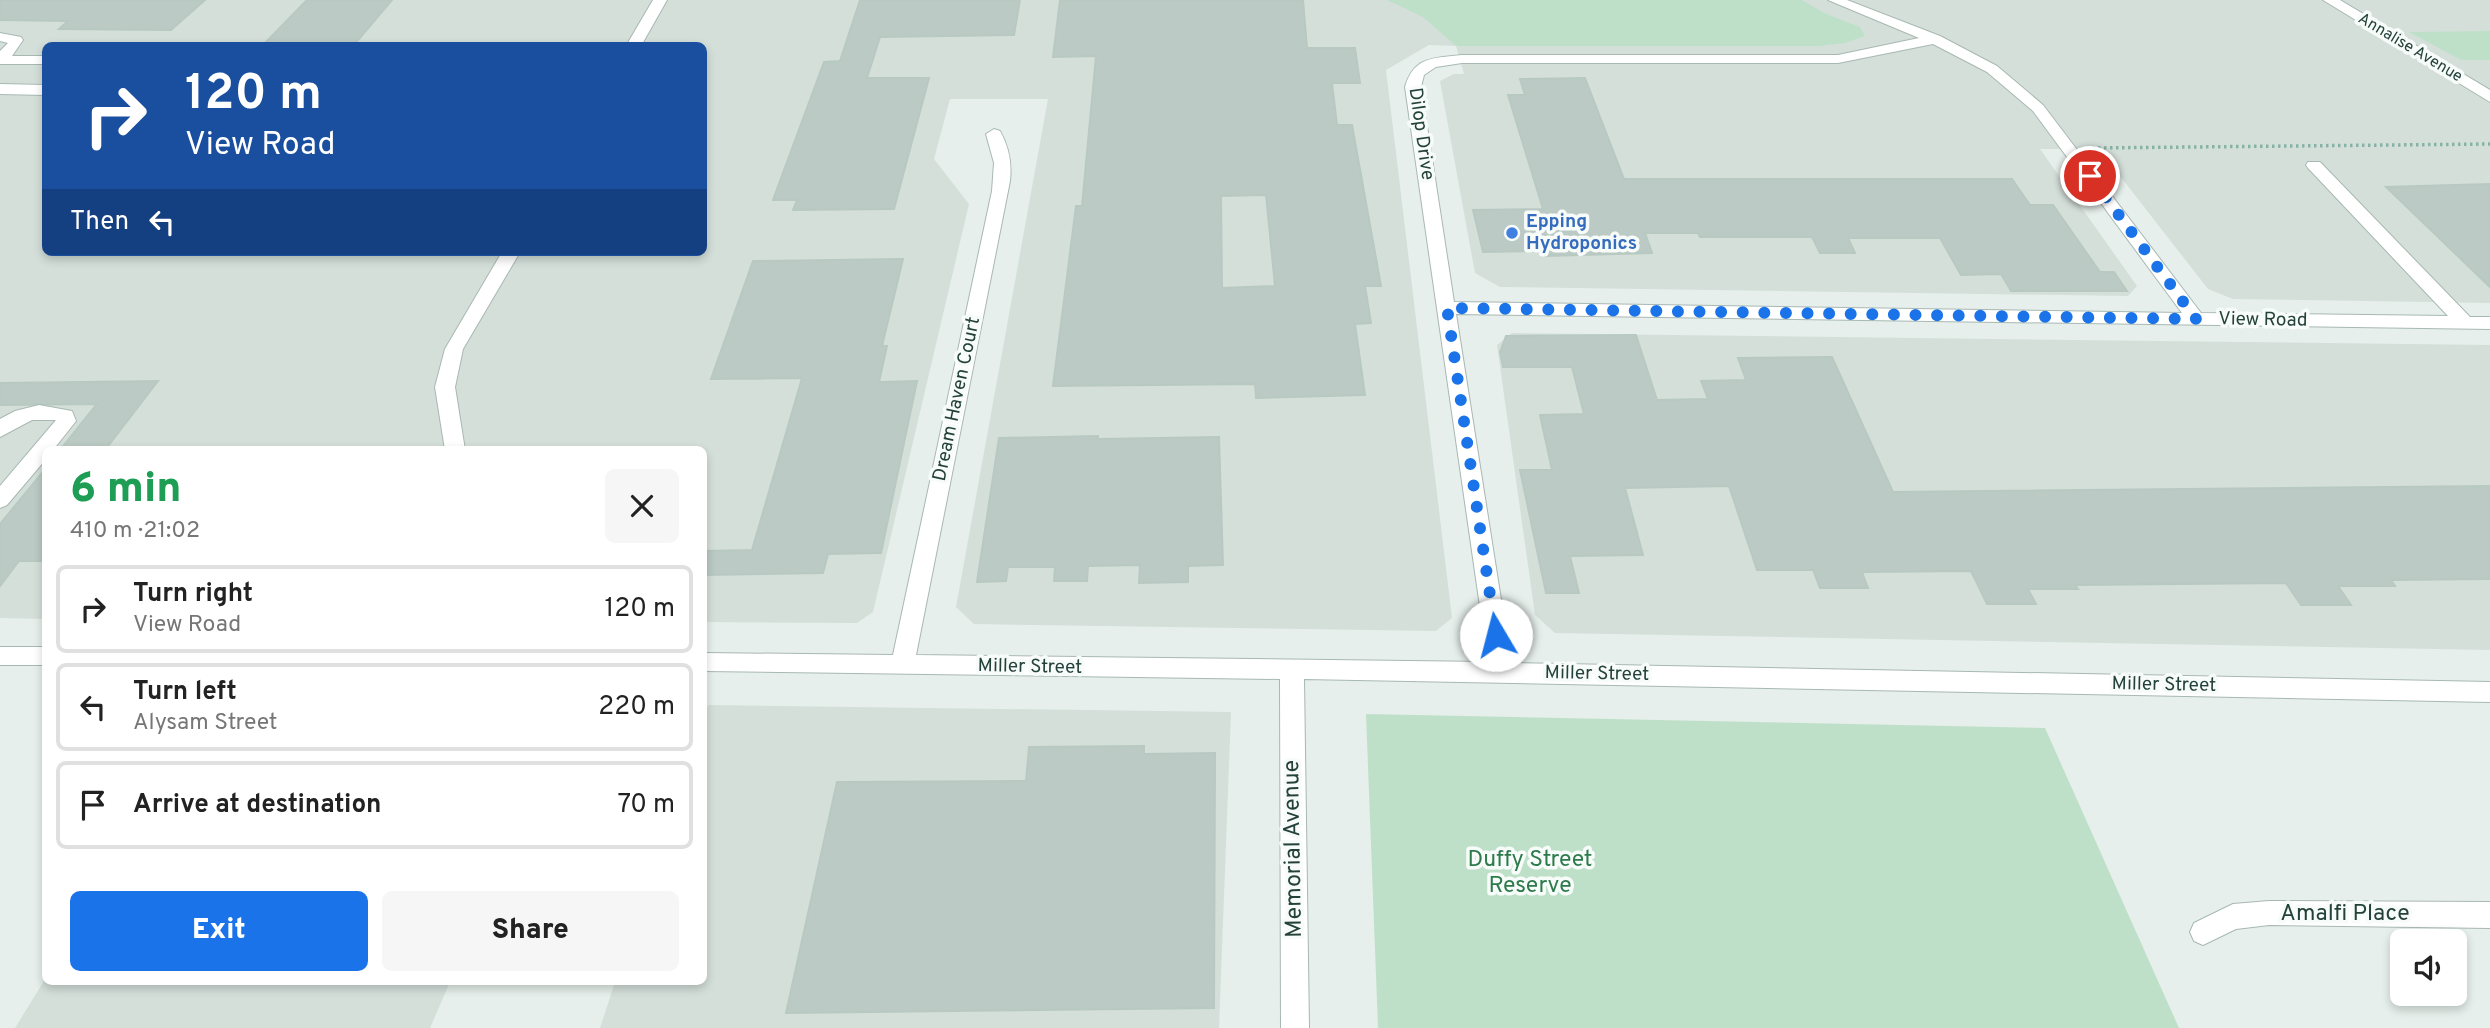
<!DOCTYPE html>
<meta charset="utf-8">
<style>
body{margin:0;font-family:Overpass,sans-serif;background:#f6f6f6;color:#222;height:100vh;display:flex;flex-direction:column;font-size:26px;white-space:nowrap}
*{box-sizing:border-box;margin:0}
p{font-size:23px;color:#767676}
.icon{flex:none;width:38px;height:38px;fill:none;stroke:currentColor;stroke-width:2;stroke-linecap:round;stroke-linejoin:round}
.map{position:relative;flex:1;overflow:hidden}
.panel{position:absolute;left:42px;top:446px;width:665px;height:539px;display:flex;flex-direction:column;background:#fff;border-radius:10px;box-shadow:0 4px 10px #0003}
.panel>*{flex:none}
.banner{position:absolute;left:42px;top:42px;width:665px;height:214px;border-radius:10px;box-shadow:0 4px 10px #0003;background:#1a4fa0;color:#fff;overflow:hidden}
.controls{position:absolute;left:2390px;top:929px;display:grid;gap:14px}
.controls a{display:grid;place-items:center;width:77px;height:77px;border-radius:10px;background:#fff;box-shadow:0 4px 10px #0003;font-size:35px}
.pin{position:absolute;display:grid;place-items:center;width:60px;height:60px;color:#fff;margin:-30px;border:4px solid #fff;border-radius:50%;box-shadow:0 2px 7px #0007}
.me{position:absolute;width:77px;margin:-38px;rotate:352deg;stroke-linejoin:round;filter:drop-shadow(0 0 5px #0008)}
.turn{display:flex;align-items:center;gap:24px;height:147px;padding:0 28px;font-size:32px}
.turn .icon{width:91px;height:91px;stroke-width:2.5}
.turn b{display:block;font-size:49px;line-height:60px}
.then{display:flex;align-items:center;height:66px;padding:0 28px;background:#0003;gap:14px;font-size:26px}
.round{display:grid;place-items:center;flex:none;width:74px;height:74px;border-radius:10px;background:#f6f6f6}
.overview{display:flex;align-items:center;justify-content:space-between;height:119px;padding:0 28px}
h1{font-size:42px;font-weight:800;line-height:52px;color:#1e9e55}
.primary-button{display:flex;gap:14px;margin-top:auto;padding:14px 28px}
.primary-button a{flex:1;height:80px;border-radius:10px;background:#1a73e8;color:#fff;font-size:28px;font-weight:800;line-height:80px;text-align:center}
.primary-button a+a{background:#f6f6f6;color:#222}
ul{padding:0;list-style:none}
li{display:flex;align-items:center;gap:21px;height:88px;margin:0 14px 10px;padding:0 14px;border:4px solid #e0e0e0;border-radius:10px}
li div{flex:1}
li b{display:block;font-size:26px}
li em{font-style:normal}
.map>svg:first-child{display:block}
.built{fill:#d4dfda;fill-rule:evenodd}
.green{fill:#bfe0c8}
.building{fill:#bbcac4;stroke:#b8c9c2;stroke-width:2;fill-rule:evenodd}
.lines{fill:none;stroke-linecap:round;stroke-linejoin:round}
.minor-casing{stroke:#a8b8b2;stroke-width:2}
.path{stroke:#86b3a5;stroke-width:3.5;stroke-dasharray:2.5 3.5;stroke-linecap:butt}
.minor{fill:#fff;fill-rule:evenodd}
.route{stroke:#1a73e8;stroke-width:12;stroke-dasharray:0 21.6}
.shop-dot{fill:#3f7fe0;stroke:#f7fbf9;stroke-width:2.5}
.labels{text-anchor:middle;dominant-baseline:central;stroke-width:7;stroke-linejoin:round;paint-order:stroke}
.far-street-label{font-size:16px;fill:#24423a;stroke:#f7fbf9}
.street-label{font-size:19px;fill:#24423a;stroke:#f7fbf9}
.shop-label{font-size:19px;font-weight:bold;fill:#366cbe;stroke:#f7fbf9;text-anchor:start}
.near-street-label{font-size:23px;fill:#24423a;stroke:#f7fbf9}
.near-park-label{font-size:23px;fill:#2d7a4b;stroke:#f7fbf9}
</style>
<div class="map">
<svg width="2490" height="1028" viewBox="0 0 2490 1028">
<rect width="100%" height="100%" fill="#e6efeb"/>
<path class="built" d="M 0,0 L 2490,0 L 2490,303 L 2233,299 L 2208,289 L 2099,149 L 2040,149 L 2137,286 L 2128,296 L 1500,287 L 1475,273 L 1440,81 L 1454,74 L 1464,74 L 1456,46 L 1429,45 L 1386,70 L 1452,618 L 1436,631 L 974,624 L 956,607 L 1048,99 L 950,99 L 934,159 L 969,204 L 873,612 L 857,623 L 704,622 L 704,450 L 46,450 L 45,619 L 0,618 ZM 46,46 L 704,46 L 704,252 L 46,252 Z
M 1512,333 L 2490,345 L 2490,650 L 1555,633 L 1535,615 L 1497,345 Z
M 708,705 L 1231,712 L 1219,1028 L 600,1028 L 615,982 L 704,982 L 704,719 Z
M 45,979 L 46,982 L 450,982 L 430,1028 L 15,1028 Z"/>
<path class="green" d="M 1387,0 L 1802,0 L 1824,13 L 1860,27 L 1865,36 L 1845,43 L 1819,46 L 1456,46 L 1423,17 Z
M 2490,31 L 2490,60 L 2461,60 L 2409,32 Z
M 1366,714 L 2045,728 L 2179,1028 L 1378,1028 Z"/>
<path class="building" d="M 0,0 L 205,0 L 171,30 L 59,29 L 68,21 L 0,20 Z
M 307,0 L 392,0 L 353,46 L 262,46 Z
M 860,0 L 1020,0 L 1014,35 L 880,37 L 867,78 L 929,78 L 894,209 L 793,210 L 797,200 L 773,200 L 824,62 L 840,61 Z
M 1060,0 L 1303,0 L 1307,48 L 1355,48 L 1360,83 L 1332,83 L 1337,125 L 1352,125 L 1381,286 L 1365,286 L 1371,323 L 1355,324 L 1365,395 L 1256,398 L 1255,384 L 1053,386 L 1076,206 L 1082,206 L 1096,56 L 1053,57 ZM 1266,195 L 1275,286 L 1222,288 L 1221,196 Z
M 1585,78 L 1624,179 L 2012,179 L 2030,205 L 2053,205 L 2100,272 L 2114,272 L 2127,291 L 2011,291 L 2001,274 L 1961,275 L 1940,238 L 1848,238 L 1855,253 L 1820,253 L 1812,237 L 1700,237 L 1698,233 L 1645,233 L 1652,253 L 1545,256 L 1543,251 L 1483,252 L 1473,210 L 1543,209 L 1508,95 L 1525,95 L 1520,79 Z
M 2490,184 L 2490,287 L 2386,187 Z
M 903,259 L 882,346 L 887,346 L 879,382 L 917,381 L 881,553 L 828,554 L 823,573 L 704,575 L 704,551 L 752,550 L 802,378 L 711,379 L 753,261 Z
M 1636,335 L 1657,400 L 1708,399 L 1701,381 L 1746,380 L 1738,358 L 1832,357 L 1893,492 L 2490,486 L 2490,579 L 2391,580 L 2395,586 L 2338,586 L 2351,605 L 2301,605 L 2286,583 L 2075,585 L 2078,589 L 2028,589 L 2036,604 L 1987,604 L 1971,571 L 1862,572 L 1868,588 L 1820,588 L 1813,570 L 1757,570 L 1729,486 L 1625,488 L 1643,555 L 1570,556 L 1579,593 L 1546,593 L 1520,470 L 1552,470 L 1540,415 L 1584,414 L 1572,367 L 1503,367 L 1500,352 L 1506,336 Z
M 158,381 L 105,450 L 60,450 L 97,404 L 0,405 L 0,383 Z
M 1098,436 L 1098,439 L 1219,437 L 1223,565 L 1188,566 L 1188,582 L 1139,583 L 1140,565 L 1088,566 L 1087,581 L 1054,581 L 1055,567 L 1008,567 L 1006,581 L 977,582 L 999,438 Z
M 46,468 L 46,561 L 19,561 L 0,586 L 0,524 Z
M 1144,746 L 1144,754 L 1215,753 L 1214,1008 L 786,1013 L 837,782 L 1026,781 L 1029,747 Z"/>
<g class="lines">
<g class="minor-casing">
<path id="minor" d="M 653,0 L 667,0 L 641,46 L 626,46 Z
M 1828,0 L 1847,0 L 1940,36 L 1997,66 L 2043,105 L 2201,313 L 2448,316 L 2308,168 L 2306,165 L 2308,162 L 2320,162 L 2470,317 L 2490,317 L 2490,329 L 1456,314 L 1511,663 L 2490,682 L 2490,702 L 1304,679 L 1309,1028 L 1281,1028 L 1280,679 L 704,671 L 704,653 L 893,655 L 992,191 L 994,163 L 986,134 L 994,129 L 1000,131 C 1009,147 1012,163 1010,181 L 916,655 L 1488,662 L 1405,87 C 1414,56 1434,58 1462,55 L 1838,55 L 1919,38 ZM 1933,44 L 1987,72 L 2033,111 L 2182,313 L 1454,302 L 1421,87 L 1424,75 L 1436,67 L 1462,63 L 1838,63 Z
M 2323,0 L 2340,0 L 2490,90 L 2490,102 Z
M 0,33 L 21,37 L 23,40 L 12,56 L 46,56 L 46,64 L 0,64 L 0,51 L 8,43 L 0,41 Z
M 0,84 L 46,85 L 46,95 L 0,94 Z
M 502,252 L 520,252 L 463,349 L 455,387 L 465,450 L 445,450 L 435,387 L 445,349 Z
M 39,405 L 72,411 L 76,421 L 53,450 L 46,450 L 46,459 L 7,505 L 0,508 L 0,486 L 56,420 L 32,420 L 0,437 L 0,419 L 15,411 Z
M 0,647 L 46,647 L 46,665 L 0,665 Z
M 2269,901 L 2490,902 L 2490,928 L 2269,925 L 2236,929 L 2203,945 L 2194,941 L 2190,932 L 2194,923 L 2233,904 Z"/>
</g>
<path class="path" d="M 2092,148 L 2490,144"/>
<use href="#minor" class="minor"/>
</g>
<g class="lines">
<path class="route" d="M 1496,635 L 1447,308 L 2196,319 L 2090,176"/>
</g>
<circle class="shop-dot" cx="1512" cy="233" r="7"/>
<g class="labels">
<g class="far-street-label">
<text transform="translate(2410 48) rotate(31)">Annalise Avenue</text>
</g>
<g class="street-label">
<text transform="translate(1421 134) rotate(82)">Dilop Drive</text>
<text transform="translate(2263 320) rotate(1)">View Road</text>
<text transform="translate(957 399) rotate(-78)">Dream Haven Court</text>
<text transform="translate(1030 667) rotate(1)">Miller Street</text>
<text transform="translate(1597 674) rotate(1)">Miller Street</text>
<text transform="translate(2164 685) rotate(1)">Miller Street</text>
</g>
<g class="shop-label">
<text x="1526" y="222">Epping<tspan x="1526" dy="22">Hydroponics</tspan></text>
</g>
<g class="near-street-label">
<text transform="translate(1294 849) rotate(-91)">Memorial Avenue</text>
<text x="2345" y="914">Amalfi Place</text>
</g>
<g class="near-park-label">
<text x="1530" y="860">Duffy Street<tspan x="1530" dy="26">Reserve</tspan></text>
</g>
</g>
</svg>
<div class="controls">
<a><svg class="icon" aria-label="sound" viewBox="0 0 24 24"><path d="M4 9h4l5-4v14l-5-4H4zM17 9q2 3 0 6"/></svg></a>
</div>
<div class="pin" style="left:2090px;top:176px;background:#d93025"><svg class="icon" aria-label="arrive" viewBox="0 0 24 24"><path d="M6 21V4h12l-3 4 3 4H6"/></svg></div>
<svg class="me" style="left:1496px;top:635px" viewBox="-20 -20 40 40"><circle r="19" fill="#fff"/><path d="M0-13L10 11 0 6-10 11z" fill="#1a73e8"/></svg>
<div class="banner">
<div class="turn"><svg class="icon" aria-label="right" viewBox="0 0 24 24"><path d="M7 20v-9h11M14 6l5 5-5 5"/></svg><div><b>120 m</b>View Road</div></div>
<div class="then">Then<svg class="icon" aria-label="left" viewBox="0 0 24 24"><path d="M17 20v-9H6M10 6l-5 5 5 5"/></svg></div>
</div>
<section class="panel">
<div class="overview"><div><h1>6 min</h1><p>410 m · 21:02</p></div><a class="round"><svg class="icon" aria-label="close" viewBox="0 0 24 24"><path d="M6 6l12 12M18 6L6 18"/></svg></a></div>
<ul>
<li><svg class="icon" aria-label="right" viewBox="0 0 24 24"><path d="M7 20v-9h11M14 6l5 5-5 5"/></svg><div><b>Turn right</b><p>View Road</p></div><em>120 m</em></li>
<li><svg class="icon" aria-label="left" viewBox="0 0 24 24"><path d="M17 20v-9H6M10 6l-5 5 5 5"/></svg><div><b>Turn left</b><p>Alysam Street</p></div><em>220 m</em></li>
<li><svg class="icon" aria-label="arrive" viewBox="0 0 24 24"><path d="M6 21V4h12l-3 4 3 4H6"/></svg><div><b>Arrive at destination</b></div><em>70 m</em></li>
</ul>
<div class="primary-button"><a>Exit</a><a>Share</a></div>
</section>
</div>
